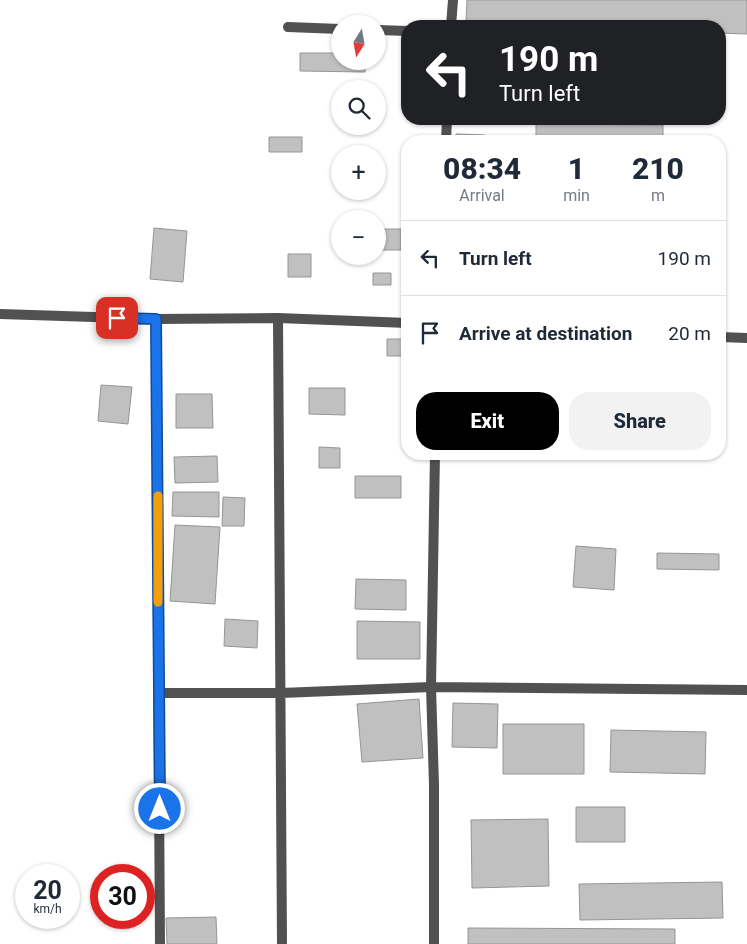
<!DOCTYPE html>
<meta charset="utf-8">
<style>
body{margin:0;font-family:Roboto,sans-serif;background:#f2f2f3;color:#1f2937;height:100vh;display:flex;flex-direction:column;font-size:19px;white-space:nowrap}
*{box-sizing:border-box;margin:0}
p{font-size:16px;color:#747a83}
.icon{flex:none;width:28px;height:28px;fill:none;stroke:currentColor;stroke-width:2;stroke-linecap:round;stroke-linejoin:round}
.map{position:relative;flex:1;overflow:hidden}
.drawer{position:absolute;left:401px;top:135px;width:325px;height:325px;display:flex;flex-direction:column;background:#fff;border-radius:20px;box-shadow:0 1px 4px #0004}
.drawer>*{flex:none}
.top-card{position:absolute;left:401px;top:20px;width:325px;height:105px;border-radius:20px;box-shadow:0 1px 4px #0004;background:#202124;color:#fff;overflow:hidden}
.needle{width:32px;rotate:191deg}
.fabs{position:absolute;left:331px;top:15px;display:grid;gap:10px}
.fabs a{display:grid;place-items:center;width:55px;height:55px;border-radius:50%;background:#fff;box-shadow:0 1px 4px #0004;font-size:25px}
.speed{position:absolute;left:15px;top:864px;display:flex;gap:10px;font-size:25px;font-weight:700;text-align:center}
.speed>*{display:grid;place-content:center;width:65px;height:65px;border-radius:50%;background:#fff;box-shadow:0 1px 4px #0004;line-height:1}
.speed small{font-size:12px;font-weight:400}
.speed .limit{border:8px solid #d22;background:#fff;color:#111}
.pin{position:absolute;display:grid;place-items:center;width:42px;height:42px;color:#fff;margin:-21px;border-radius:10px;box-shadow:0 2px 8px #0006}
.me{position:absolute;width:55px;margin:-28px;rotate:0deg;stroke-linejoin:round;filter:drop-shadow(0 0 4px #0008)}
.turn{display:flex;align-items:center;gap:18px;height:105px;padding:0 15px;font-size:22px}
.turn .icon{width:65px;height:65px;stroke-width:2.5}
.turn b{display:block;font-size:35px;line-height:42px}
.eta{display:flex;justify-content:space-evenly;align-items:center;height:85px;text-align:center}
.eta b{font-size:30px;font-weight:800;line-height:35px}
.button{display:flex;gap:10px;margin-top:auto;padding:10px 15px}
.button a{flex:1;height:58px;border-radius:20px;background:#000;color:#fff;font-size:20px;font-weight:800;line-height:58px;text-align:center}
.button a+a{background:#f2f2f3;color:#1f2937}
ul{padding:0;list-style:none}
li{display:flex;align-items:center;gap:15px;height:75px;padding:0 15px;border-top:1px solid #e0e1e3}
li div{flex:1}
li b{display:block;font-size:19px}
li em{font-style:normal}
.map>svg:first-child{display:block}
.building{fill:#c0c0c0;stroke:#959595}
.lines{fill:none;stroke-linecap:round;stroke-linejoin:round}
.street{stroke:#515151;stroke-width:10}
.route-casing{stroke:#114b97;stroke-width:12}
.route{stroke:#1a73e8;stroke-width:9}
.slow{stroke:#f59e0b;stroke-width:9}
</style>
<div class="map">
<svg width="747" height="944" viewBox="0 0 747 944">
<rect width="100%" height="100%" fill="#fff"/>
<path class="building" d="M 467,0 L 747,0 L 747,34 L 720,33 L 720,26 L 584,26 L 466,21 Z
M 300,53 L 340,53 L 340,61 L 365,61 L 365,72 L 300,71 Z
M 581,119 L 614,119 L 614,122 Z
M 536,124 L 663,125 L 663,141 L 536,141 Z
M 456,134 L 485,135 L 484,141 L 456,141 Z
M 269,137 L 302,137 L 302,152 L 269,152 Z
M 154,228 L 187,231 L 183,282 L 150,279 Z
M 378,229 L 401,229 L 401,250 L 378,250 Z
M 288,254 L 311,254 L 311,277 L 288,277 Z
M 373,273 L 391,273 L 391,285 L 373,285 Z
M 387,339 L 408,339 L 408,356 L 387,356 Z
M 101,385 L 132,387 L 128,424 L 98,421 Z
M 309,388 L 345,388 L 345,415 L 309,414 Z
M 176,394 L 212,394 L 213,428 L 176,428 Z
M 319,447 L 340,448 L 340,468 L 319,468 Z
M 217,456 L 218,482 L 175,483 L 174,457 Z
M 355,476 L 401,476 L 401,498 L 355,498 Z
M 173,492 L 219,492 L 219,517 L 172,516 Z
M 223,497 L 245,498 L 244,526 L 222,526 Z
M 175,525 L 220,527 L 215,604 L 170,601 Z
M 576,546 L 616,549 L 614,590 L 573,587 Z
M 657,553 L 719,554 L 719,570 L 657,569 Z
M 356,579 L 406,580 L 406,610 L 355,609 Z
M 225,619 L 258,621 L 257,648 L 224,646 Z
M 357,621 L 420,622 L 420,659 L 357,659 Z
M 419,699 L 423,758 L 362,762 L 357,704 Z
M 453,703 L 498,704 L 497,748 L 452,747 Z
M 503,724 L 584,724 L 584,774 L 503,774 Z
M 611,730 L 706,732 L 705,774 L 610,772 Z
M 576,807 L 625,807 L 625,842 L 576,842 Z
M 548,819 L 549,886 L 472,888 L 471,820 Z
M 722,882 L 723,918 L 580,920 L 579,884 Z
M 216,917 L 217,944 L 167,944 L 166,918 Z
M 468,928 L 675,929 L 675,944 L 468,944 Z"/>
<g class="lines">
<path class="street" d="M 451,26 L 453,0
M 288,27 L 340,29
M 378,30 L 408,31
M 446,141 L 447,119
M 0,314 L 156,319 L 278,318 L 408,323
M 278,318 L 282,944
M 156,319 L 160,944
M 720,337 L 747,338
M 159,693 L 281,693 L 431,687 L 747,690
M 434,944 L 434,785 L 431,687 L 435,454"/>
</g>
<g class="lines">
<g class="route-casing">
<path id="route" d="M 117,318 L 156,319 L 160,809"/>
</g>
<use href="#route" class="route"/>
<path class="slow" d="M 158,496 L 158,602"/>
</g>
</svg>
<div class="fabs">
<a><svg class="needle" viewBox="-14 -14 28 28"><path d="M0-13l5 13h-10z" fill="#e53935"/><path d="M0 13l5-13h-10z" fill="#747a83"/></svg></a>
<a><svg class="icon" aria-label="search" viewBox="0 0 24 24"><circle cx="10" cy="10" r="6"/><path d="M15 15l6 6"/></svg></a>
<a>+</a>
<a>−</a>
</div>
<div class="speed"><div>20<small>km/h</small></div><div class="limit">30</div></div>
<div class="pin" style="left:117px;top:318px;background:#d93025"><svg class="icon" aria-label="arrive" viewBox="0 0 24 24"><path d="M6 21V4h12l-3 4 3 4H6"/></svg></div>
<svg class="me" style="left:160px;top:809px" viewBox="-20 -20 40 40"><circle r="17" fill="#1a73e8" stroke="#fff" stroke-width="3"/><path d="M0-11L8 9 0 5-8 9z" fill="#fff"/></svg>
<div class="top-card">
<div class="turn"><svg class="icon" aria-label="left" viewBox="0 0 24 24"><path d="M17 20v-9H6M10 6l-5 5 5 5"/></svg><div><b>190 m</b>Turn left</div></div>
</div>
<section class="drawer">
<div class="eta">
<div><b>08:34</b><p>Arrival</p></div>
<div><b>1</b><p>min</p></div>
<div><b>210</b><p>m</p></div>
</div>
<ul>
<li><svg class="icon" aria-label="left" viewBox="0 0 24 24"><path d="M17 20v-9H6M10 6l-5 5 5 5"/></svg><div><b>Turn left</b></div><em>190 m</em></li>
<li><svg class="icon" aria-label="arrive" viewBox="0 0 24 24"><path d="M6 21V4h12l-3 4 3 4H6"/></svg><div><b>Arrive at destination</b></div><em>20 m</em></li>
</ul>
<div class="button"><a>Exit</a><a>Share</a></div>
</section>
</div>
